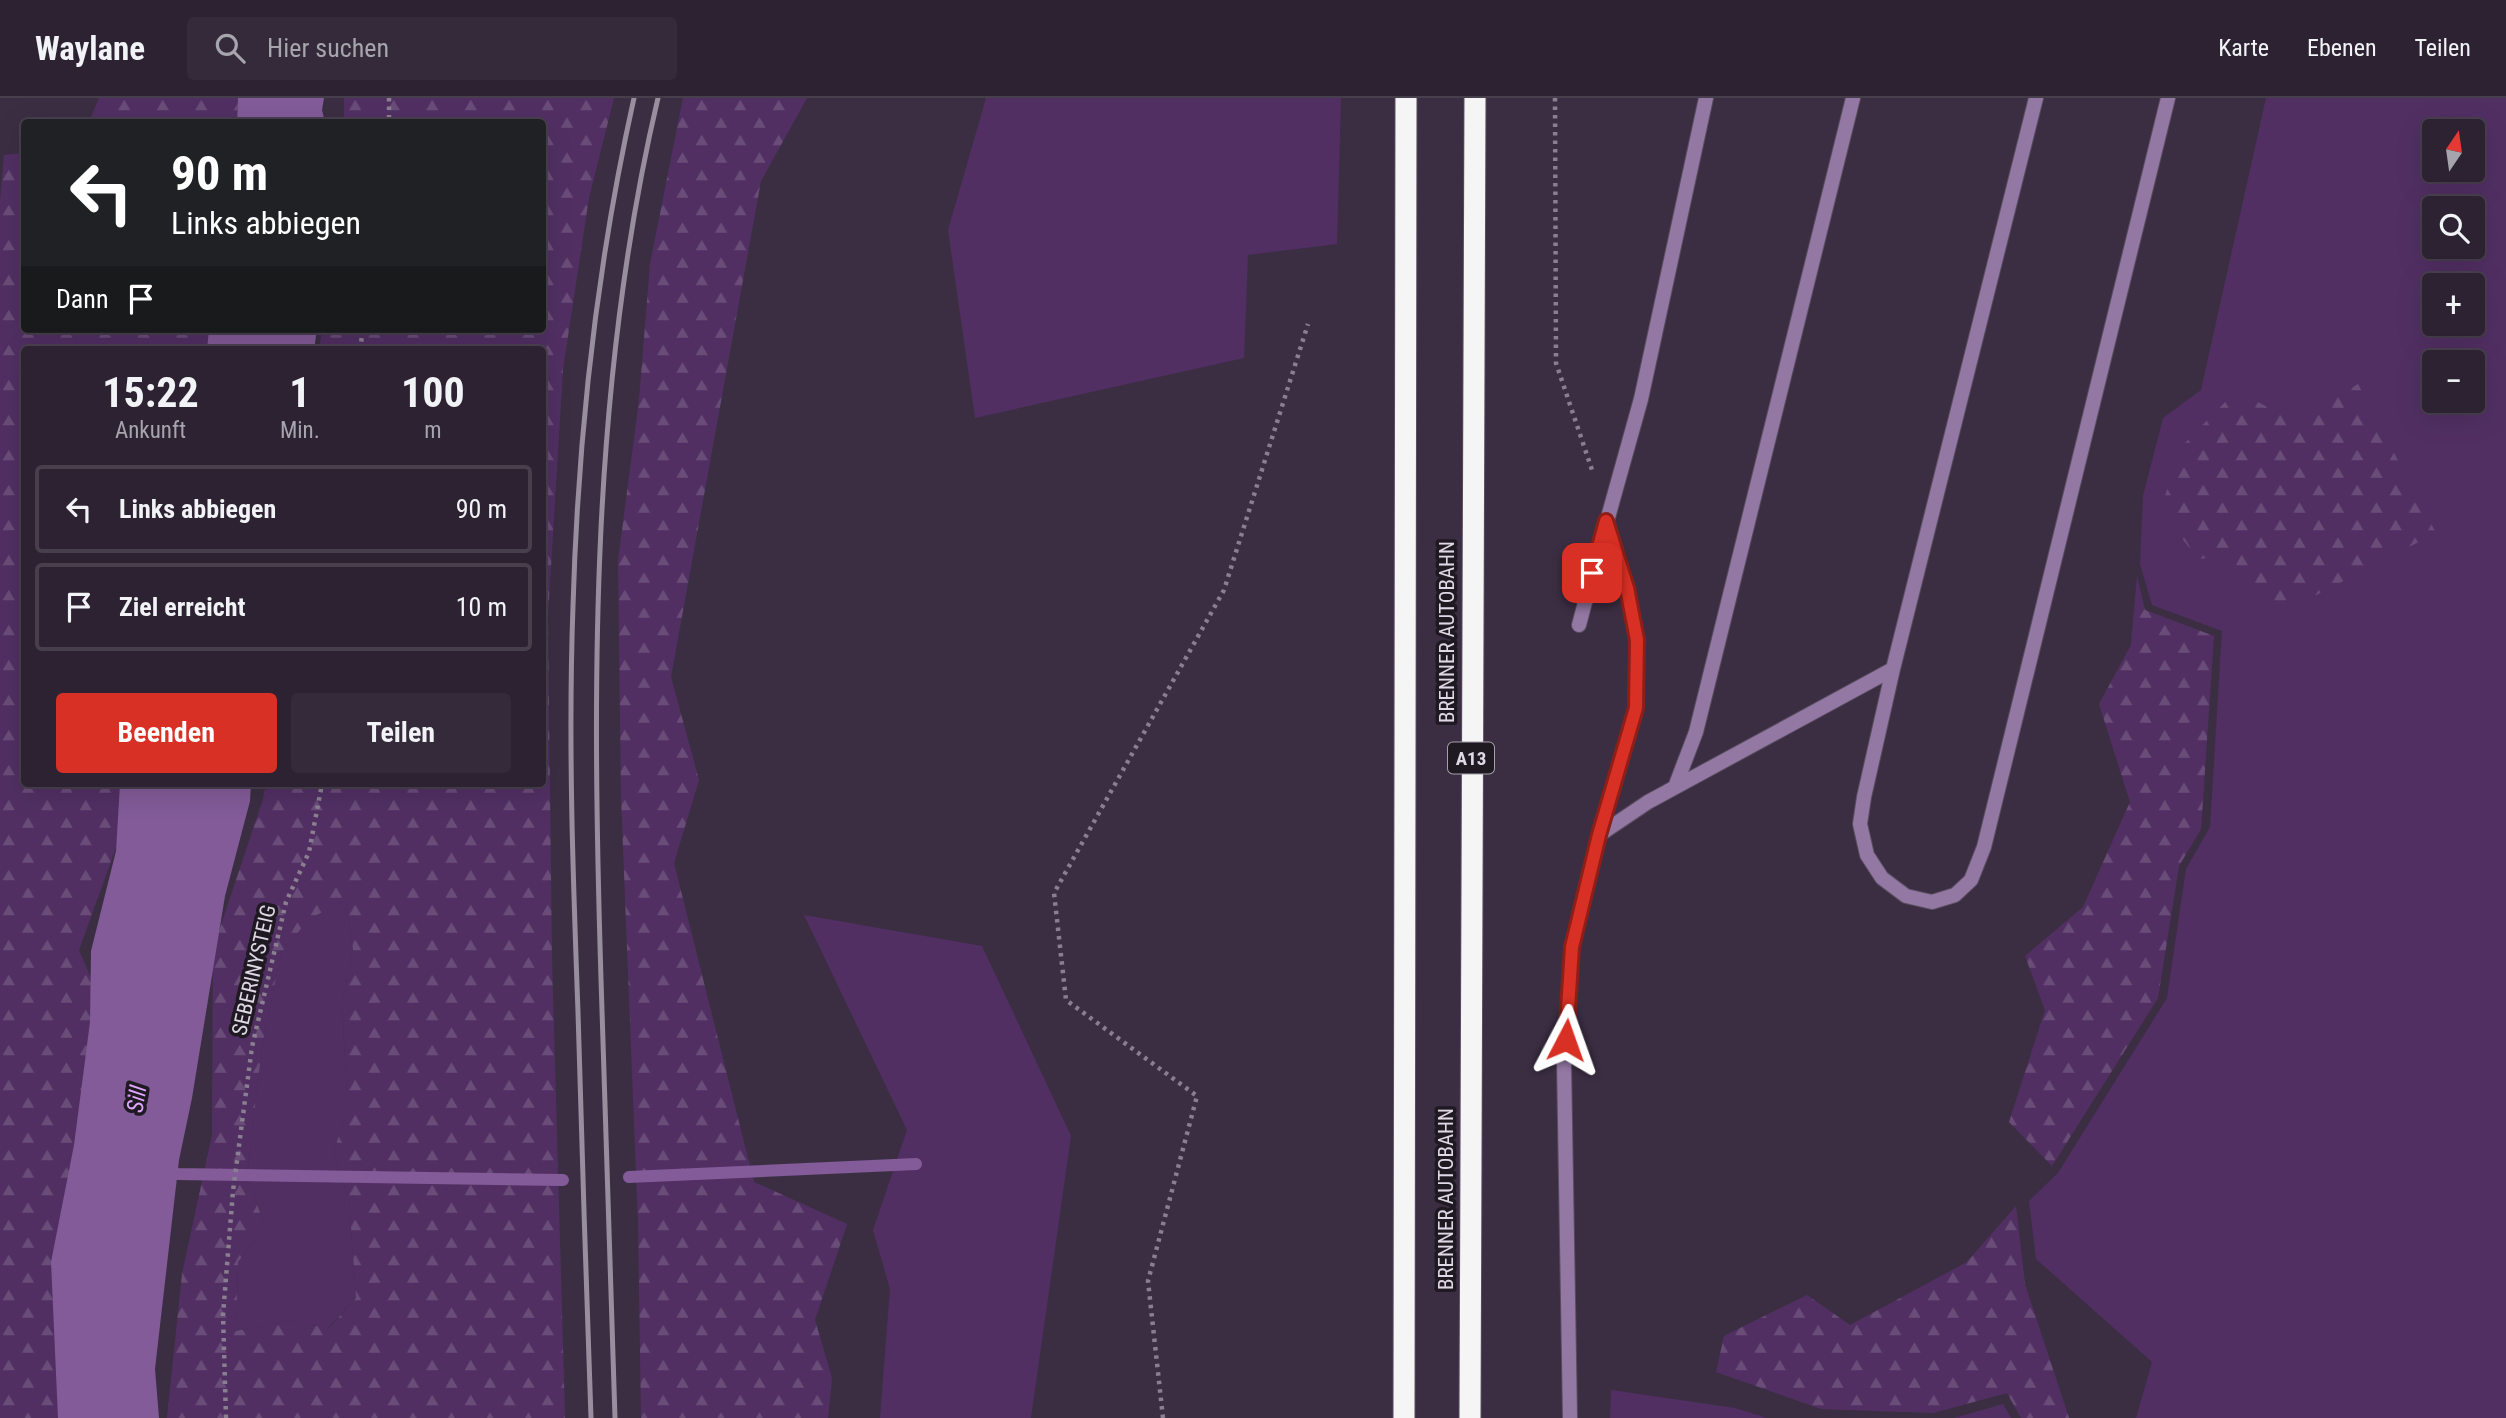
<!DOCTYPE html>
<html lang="de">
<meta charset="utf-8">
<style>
body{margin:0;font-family:"Roboto Condensed",sans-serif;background:#342a3a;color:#f1f3f6;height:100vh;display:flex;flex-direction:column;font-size:26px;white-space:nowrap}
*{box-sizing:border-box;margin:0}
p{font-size:23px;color:#a6a4ac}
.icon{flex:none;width:38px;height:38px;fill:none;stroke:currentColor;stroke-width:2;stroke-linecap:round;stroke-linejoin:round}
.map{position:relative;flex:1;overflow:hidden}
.details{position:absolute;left:21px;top:248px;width:525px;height:441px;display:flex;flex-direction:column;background:#2c2232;border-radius:7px;box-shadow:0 7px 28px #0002,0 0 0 2px #483f4d}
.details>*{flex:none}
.banner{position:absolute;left:21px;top:21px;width:525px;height:214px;border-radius:7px;box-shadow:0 7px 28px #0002,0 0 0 2px #483f4d;background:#202124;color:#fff;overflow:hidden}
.needle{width:46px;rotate:13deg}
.buttons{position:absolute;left:2422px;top:21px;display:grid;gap:14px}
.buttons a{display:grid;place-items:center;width:63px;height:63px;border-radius:7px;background:#2c2232;box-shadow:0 7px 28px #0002,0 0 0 2px #483f4d;font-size:35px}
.pin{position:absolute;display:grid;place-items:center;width:60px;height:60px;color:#fff;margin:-30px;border-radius:14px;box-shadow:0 4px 10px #0006}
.me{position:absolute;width:77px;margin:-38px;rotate:4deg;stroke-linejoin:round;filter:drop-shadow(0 0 5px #0008)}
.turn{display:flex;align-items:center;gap:24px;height:147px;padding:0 35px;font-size:32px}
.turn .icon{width:91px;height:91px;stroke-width:2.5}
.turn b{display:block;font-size:49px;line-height:60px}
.then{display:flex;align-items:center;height:66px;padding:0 35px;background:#0003;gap:14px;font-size:26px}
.eta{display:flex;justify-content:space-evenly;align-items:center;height:119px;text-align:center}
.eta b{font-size:42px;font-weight:700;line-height:49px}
.primary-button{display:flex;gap:14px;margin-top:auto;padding:14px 35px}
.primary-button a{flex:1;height:80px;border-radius:7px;background:#d93025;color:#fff;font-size:28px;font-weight:700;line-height:80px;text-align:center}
.primary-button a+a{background:#342a3a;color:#f1f3f6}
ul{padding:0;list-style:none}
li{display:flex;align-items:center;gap:21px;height:88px;margin:0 14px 10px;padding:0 21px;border:4px solid #483f4d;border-radius:7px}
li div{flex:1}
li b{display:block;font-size:26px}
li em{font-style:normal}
header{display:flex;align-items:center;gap:42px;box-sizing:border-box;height:98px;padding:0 35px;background:#2c2232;border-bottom:2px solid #483f4d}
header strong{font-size:33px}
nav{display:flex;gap:38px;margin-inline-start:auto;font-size:24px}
.search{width:490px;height:63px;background:#342a3a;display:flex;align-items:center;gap:18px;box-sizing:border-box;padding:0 24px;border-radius:7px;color:#a6a4ac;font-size:26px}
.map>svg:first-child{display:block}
.grass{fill:#512f63;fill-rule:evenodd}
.forest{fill:url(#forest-firs);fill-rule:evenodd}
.water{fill:#825b98}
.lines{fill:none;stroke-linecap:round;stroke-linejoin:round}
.stream{stroke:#825b98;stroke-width:12}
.service-casing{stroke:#594d60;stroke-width:16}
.motorway-casing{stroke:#594d60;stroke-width:23}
.path{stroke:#8a7f90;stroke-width:4.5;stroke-dasharray:3.5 5;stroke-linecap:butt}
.service{stroke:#9478a4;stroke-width:14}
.motorway{stroke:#f4f5f4;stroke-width:21}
.rail{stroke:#988e9e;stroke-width:5}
.route-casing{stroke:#8d1f18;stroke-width:18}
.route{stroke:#d93025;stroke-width:12}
.labels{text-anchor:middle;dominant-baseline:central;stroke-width:7;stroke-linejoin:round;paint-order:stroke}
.shield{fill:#1f1922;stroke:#a69faa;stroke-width:2}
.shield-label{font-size:19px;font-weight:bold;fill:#e0d8e5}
.street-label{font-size:21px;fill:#e0d8e5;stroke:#1f1922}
.water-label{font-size:23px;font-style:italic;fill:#dfa7fe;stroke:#1f1922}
</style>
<header>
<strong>Waylane</strong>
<div class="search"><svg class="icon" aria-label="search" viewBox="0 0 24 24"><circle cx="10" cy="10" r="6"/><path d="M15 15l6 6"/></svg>Hier suchen</div>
<nav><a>Karte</a><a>Ebenen</a><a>Teilen</a></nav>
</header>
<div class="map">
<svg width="2506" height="1320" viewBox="0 0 2506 1320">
<defs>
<pattern id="forest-firs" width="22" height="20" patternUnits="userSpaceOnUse" patternTransform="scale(1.75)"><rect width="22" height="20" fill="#512f63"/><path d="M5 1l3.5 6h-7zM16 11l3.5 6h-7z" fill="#6a4c79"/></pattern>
</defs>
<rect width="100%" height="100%" fill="#3b2e43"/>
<path class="grass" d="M 986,0 L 1341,0 L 1337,146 L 1248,157 L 1244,260 L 975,320 L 948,132 Z
M 2266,0 L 2506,0 L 2506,1320 L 2136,1320 L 2152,1264 L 2036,1161 L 2029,1103 L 2058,1075 L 2167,900 L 2186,771 L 2210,729 L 2222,533 L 2152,507 L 2140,466 L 2143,398 L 2163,320 L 2201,292 ZM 2434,33 L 2473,33 L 2473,72 L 2434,72 ZM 2434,110 L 2473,110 L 2473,149 L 2434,149 ZM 2434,187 L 2473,187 L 2473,226 L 2434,226 ZM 2434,264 L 2473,264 L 2473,303 L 2434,303 Z
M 346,802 L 353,851 L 342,906 L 348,1013 L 333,1054 L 349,1100 L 356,1200 L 328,1230 L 285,1223 L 236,1233 L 238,1164 L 265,1129 L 247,1078 L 262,949 L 281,855 L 308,821 Z
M 804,817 L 982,848 L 1071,1038 L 1031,1320 L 880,1320 L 890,1191 L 873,1132 L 907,1032 Z
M 1611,1292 L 1735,1310 L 1767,1320 L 1610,1320 Z
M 2003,1306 L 2011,1320 L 1954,1320 Z"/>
<path class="forest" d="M 99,0 L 238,0 L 237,24 L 89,24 Z
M 344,0 L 614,0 L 589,100 L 563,271 L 548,519 L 552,862 L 565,1320 L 167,1320 L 182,1176 L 212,1037 L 213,851 L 263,701 L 266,686 L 542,686 L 542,252 L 319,252 L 322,231 L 542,231 L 542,24 L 344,24 ZM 346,802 L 353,851 L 342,906 L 348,1013 L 333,1054 L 349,1100 L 356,1200 L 329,1230 L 285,1223 L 236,1233 L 238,1164 L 265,1129 L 247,1078 L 262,949 L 281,855 L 309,821 Z
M 683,0 L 807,0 L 761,83 L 671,579 L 699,682 L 674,765 L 754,1084 L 847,1126 L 815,1222 L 832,1280 L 828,1320 L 641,1320 L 638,1124 L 621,700 L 618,463 L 639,302 L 650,166 Z
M 24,55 L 24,231 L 229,231 L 228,252 L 24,252 L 24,686 L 139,686 L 79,852 L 106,915 L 65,1320 L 0,1320 L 0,103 L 4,57 Z
M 2358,286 L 2436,435 L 2270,521 L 2231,458 L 2198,461 L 2160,412 L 2183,347 L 2236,293 L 2297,324 Z
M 2137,478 L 2145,512 L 2214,538 L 2201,731 L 2179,768 L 2158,900 L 2052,1068 L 2009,1024 L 2045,912 L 2025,858 L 2083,809 L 2130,704 L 2099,606 L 2131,547 Z
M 2016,1108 L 2025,1186 L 2069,1320 L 2021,1320 L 2007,1295 L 1933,1315 L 1821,1311 L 1716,1274 L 1724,1238 L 1807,1197 L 1850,1227 L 1967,1164 Z"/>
<path class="water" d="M 238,0 L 324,0 L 322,12 L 325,24 L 237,24 Z
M 209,231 L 317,231 L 314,252 L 207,252 Z
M 120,686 L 251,686 L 250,703 L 225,798 L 192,1000 L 179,1062 L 155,1271 L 159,1320 L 58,1320 L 51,1164 L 74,1047 L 90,924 L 91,853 L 116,753 Z"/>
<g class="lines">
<path class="stream" d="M 163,1068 L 177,1076 L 563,1082
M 629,1079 L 916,1066"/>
<g class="service-casing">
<path id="service" d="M 2036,0 L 1893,571 L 1864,699 L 1860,726 L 1867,757 L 1882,780 L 1906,798 L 1932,804 L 1955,797 L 1971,782 L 1984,749 L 2168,0
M 1579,527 L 1606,425
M 1675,689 L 1696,634 L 1853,0
M 1599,737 L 1636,610 L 1637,542 L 1627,490 L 1607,423 L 1641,301 L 1706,0
M 1570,1320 L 1564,965 L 1572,849 L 1599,737 L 1648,704 L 1893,571"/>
</g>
<g class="motorway-casing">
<path id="motorway" d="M 1404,1320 L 1406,0
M 1470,1320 L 1475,0"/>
</g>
<path class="path" d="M 389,0 L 389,24
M 1555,0 L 1556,265 L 1592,372
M 360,252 L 363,231
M 226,1320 L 223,1217 L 233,1093 L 252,949 L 286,804 L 309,754 L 322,686
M 1163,1320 L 1148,1183 L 1197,998 L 1066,902 L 1054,795 L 1224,492 L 1308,226"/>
<use href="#service" class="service"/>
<use href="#motorway" class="motorway"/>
<path class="rail" d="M 591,1320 C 586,1185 582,1049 578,914 C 573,779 568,643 573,508 C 578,338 597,166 634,0
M 615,1320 C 610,1174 606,1027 601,881 C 592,586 590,289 658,0"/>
</g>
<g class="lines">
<g class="route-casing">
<path id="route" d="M 1566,942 L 1572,849 L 1599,737 L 1636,610 L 1637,542 L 1627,490 L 1606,423 L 1592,475"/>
</g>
<use href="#route" class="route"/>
</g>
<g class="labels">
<rect class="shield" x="1448" y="644.5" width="46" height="31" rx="5"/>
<g class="shield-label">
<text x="1471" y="660">A13</text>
</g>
<g class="street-label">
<text transform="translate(1447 534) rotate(-90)">BRENNER AUTOBAHN</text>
<text transform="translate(254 872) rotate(-77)">SEBERINYSTEIG</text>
<text transform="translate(1446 1101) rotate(-90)">BRENNER AUTOBAHN</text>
</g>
<g class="water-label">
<text transform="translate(137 1001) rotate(-81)">Sill</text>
</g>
</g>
</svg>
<div class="buttons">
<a><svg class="needle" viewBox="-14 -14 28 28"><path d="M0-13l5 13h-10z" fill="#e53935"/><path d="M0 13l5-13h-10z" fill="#a6a4ac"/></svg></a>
<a><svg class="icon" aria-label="search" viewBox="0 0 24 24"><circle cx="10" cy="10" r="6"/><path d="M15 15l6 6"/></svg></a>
<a>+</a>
<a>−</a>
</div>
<div class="pin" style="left:1592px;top:475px;background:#d93025"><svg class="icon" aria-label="arrive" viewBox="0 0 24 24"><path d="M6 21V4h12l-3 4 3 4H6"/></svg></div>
<svg class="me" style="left:1566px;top:942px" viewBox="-20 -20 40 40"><path d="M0-17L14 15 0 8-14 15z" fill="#d93025" stroke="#fff" stroke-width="4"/></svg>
<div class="banner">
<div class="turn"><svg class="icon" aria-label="left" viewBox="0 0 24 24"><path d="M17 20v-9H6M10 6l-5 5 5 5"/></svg><div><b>90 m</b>Links abbiegen</div></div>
<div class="then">Dann<svg class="icon" aria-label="arrive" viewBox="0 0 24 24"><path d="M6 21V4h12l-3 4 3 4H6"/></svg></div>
</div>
<section class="details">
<div class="eta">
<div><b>15:22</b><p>Ankunft</p></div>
<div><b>1</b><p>Min.</p></div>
<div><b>100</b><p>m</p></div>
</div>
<ul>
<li><svg class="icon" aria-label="left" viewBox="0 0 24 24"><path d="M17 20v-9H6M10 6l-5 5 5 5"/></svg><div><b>Links abbiegen</b></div><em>90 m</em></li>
<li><svg class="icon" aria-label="arrive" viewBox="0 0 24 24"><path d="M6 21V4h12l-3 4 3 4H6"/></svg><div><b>Ziel erreicht</b></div><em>10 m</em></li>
</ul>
<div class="primary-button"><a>Beenden</a><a>Teilen</a></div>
</section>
</div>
